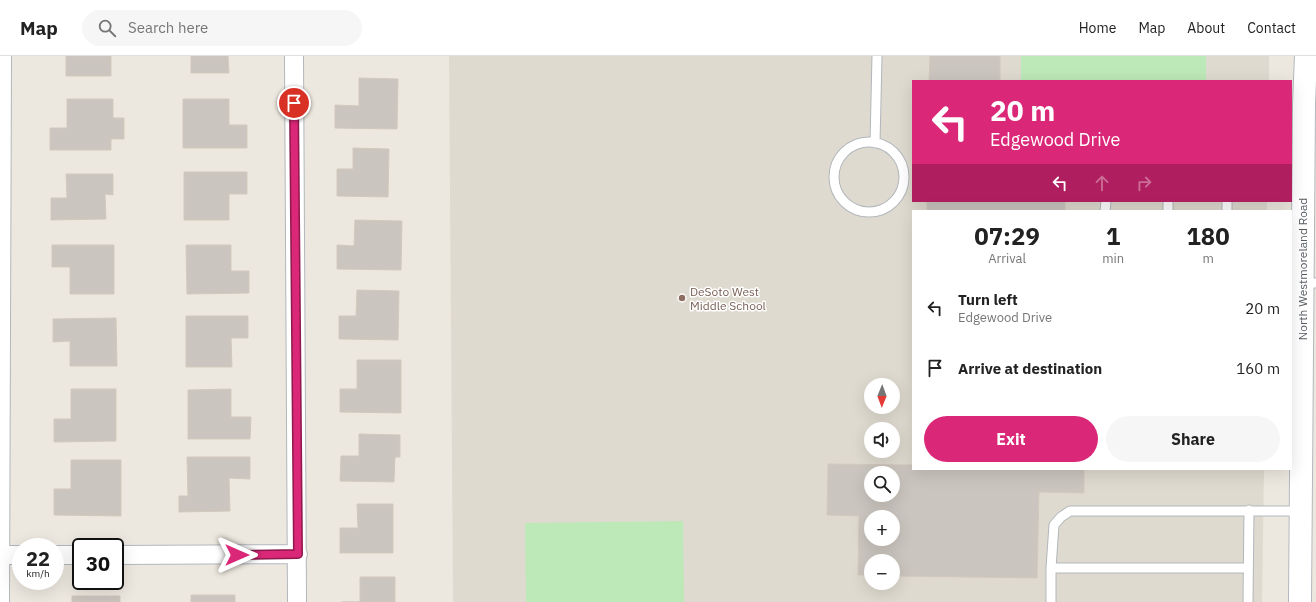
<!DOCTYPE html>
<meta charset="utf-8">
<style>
body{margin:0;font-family:"IBM Plex Sans",sans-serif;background:#f6f6f6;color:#222;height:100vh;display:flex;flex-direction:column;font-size:15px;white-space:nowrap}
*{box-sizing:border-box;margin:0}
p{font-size:13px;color:#767676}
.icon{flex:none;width:22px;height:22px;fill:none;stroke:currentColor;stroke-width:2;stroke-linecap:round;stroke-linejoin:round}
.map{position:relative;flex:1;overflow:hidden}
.sheet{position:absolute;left:912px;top:154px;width:380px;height:260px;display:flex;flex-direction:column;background:#fff;border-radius:0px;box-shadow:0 4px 16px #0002}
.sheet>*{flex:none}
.guide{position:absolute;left:912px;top:24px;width:380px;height:122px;border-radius:0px;box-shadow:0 4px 16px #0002;background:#db2777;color:#fff;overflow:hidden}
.needle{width:26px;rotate:181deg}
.controls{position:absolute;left:864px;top:322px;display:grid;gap:8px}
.controls a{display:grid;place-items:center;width:36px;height:36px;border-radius:50%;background:#fff;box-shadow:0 4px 16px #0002;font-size:20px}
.speed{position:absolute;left:12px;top:482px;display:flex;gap:8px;font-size:20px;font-weight:700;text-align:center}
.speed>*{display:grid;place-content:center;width:52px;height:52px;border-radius:50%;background:#fff;box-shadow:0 4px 16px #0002;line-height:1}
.speed small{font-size:10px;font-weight:400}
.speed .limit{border:2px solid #111;border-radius:6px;background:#fff;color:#111}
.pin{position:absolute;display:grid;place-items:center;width:34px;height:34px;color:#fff;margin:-17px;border:2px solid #fff;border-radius:50%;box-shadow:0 1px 4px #0007}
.me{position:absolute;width:44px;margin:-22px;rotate:90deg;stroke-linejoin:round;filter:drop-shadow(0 0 3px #0008)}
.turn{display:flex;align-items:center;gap:14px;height:84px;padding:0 12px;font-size:18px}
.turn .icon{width:52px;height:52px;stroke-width:2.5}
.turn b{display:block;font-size:28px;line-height:34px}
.lanes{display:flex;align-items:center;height:38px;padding:0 12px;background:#0003;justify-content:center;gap:20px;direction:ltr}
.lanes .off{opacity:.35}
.eta{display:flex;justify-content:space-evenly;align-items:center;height:68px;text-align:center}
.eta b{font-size:24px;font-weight:800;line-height:28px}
.action{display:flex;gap:8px;margin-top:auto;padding:8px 12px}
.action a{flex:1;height:46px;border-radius:24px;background:#db2777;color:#fff;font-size:16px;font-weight:800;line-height:46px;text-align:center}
.action a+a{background:#f6f6f6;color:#222}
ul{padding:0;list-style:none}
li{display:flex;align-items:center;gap:12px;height:60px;padding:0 12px}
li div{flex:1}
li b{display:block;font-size:15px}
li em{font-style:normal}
header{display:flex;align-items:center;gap:24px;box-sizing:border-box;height:56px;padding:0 20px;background:#fff;border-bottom:1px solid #e0e0e0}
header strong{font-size:19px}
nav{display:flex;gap:22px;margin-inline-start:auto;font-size:14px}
.search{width:280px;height:36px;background:#f6f6f6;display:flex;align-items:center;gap:10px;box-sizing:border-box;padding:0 14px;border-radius:22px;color:#767676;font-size:15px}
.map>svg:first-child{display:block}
.education{fill:#dfdacf;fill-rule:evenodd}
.green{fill:#bde8b8}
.building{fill:#cac5be;stroke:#d2c9bd;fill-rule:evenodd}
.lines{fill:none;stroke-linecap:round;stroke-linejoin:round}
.service-casing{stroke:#b2b7bc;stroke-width:11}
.minor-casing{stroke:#b2b7bc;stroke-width:20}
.secondary-casing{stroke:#b3b8be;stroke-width:24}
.service{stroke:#fff;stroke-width:9}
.minor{stroke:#fff;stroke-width:18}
.secondary{stroke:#fff;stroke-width:22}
.route-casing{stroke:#8e194d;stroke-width:10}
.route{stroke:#db2777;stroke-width:7}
.education-dot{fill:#8d6e63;stroke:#fff;stroke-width:1.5}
.labels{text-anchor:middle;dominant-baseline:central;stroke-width:3;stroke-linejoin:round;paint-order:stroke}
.street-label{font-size:12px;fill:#585d62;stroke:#fff}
.education-label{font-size:12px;fill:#785e54;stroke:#fff;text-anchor:start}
</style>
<header>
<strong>Map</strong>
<div class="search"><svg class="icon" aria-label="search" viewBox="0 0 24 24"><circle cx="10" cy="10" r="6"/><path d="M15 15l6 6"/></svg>Search here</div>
<nav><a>Home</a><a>Map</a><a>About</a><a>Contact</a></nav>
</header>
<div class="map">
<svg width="1316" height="546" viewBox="0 0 1316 546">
<rect width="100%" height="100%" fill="#ede8df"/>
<path class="education" d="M 449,0 L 1269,0 L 1269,25 L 913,25 L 913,145 L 1267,145 L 1267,155 L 913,155 L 913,413 L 1264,413 L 1262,546 L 453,546 ZM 871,329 L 893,329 L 893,351 L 871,351 ZM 871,373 L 893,373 L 893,395 L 871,395 ZM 871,417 L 893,417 L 893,439 L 871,439 ZM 871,461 L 893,461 L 893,483 L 871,483 ZM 871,505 L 893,505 L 893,527 L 871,527 Z"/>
<path class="green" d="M 1021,0 L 1206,0 L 1206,25 L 1021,25 Z
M 683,465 L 684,546 L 526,546 L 525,467 Z"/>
<path class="building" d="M 66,0 L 111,0 L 111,20 L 66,20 Z
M 191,0 L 228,0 L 229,17 L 191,17 Z
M 930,0 L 1000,0 L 1000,25 L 929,25 Z
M 359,22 L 398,23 L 397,73 L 335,72 L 335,49 L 359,50 Z
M 67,43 L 113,43 L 113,62 L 124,62 L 124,83 L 111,83 L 111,94 L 50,94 L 50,72 L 67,72 Z
M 183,43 L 229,43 L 229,69 L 247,69 L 247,92 L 183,92 Z
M 353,92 L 389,93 L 388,141 L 337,140 L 337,113 L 353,113 Z
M 184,116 L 247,116 L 247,138 L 229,138 L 229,164 L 184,164 Z
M 66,118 L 113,118 L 113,139 L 105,138 L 106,163 L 51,164 L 51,142 L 67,142 Z
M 927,145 L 1065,145 L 1065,155 L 927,155 Z
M 355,164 L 402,165 L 401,214 L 337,213 L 337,189 L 354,190 Z
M 52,189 L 114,189 L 114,238 L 70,238 L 70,211 L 52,211 Z
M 186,189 L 231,189 L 231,215 L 249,215 L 249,237 L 187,238 Z
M 357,234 L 399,235 L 398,284 L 339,283 L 339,260 L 356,260 Z
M 186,260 L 248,260 L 248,282 L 231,282 L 232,311 L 186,311 Z
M 116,262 L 117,310 L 70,310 L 70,285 L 53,286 L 53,263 Z
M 357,304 L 401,304 L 401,357 L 340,356 L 340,333 L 357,333 Z
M 71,333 L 116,333 L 116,385 L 54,386 L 54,363 L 71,363 Z
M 231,333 L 231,361 L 251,361 L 250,383 L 188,383 L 188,334 Z
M 359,378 L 400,379 L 400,401 L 395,401 L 394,426 L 340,425 L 341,400 L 359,400 Z
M 187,401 L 250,401 L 250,423 L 229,422 L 230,455 L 179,456 L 179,440 L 188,440 Z
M 71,404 L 121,404 L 121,460 L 54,459 L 54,433 L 71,433 Z
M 828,408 L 913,409 L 913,413 L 1084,413 L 1084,437 L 1039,436 L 1037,522 L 893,520 L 893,505 L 871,505 L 871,519 L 858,519 L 859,460 L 827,459 ZM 871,417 L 893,417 L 893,439 L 871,439 ZM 871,461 L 893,461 L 893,483 L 871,483 Z
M 357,448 L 393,448 L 393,497 L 340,497 L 340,472 L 358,472 Z
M 360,521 L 395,521 L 395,546 L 342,546 L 360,546 Z
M 191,539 L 235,539 L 235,546 L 191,546 Z
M 72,540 L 120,540 L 120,546 L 72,546 Z"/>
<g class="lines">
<g class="service-casing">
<path id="service" d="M834 121a35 35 0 1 1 70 0a35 35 0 1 1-70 0Z
M 875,87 L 877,0
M 1105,155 L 1106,145
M 1168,155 L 1168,145
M 1227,155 L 1227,145
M 1291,227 L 1316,227
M 1051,512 L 1248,512
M 1051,546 L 1051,512 L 1054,469 L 1061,461 L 1070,455 L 1300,455
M 1248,546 L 1249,454"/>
</g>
<g class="minor-casing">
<path id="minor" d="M 294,0 L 297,546
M 0,499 L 21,499
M 55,499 L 81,499
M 115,499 L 298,498
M 0,546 L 2,0"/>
</g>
<g class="secondary-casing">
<path id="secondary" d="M 1300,546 L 1304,48 L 1306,0"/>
</g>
<use href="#service" class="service"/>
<use href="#minor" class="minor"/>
<use href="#secondary" class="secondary"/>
</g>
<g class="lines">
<g class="route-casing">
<path id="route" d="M 237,499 L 298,498 L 294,47"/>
</g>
<use href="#route" class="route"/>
</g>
<circle class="education-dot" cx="682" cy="242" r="4"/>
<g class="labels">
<g class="street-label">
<text transform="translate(1302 213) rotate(-90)">North Westmoreland Road</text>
</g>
<g class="education-label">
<text x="690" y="235">DeSoto West<tspan x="690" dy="14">Middle School</tspan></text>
</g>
</g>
</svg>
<div class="controls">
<a><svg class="needle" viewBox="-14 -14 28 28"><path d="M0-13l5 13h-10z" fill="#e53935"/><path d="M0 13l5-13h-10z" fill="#767676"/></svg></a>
<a><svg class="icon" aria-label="sound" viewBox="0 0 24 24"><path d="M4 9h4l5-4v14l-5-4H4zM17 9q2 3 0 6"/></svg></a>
<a><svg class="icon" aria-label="search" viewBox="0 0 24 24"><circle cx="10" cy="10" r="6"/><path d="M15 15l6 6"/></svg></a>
<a>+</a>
<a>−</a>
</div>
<div class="speed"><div>22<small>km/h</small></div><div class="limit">30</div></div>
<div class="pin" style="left:294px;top:47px;background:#d93025"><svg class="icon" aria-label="arrive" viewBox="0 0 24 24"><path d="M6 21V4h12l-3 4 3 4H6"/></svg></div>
<svg class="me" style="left:237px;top:499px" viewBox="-20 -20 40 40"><path d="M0-17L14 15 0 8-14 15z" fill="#db2777" stroke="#fff" stroke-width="4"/></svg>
<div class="guide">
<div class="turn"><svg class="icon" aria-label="left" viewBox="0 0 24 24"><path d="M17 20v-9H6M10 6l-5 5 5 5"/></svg><div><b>20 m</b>Edgewood Drive</div></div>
<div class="lanes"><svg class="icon" aria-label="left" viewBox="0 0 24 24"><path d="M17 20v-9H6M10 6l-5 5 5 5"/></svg><svg class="icon off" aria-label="ahead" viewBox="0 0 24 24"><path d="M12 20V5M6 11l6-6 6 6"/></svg><svg class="icon off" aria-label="right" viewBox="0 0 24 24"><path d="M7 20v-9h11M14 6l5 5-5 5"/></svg></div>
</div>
<section class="sheet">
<div class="eta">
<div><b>07:29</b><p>Arrival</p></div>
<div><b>1</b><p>min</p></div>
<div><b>180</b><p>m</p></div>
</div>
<ul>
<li><svg class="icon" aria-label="left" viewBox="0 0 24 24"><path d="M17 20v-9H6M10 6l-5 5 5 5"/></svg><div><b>Turn left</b><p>Edgewood Drive</p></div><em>20 m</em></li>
<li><svg class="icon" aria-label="arrive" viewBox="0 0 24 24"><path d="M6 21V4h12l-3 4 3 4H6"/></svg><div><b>Arrive at destination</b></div><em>160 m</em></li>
</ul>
<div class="action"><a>Exit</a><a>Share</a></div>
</section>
</div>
